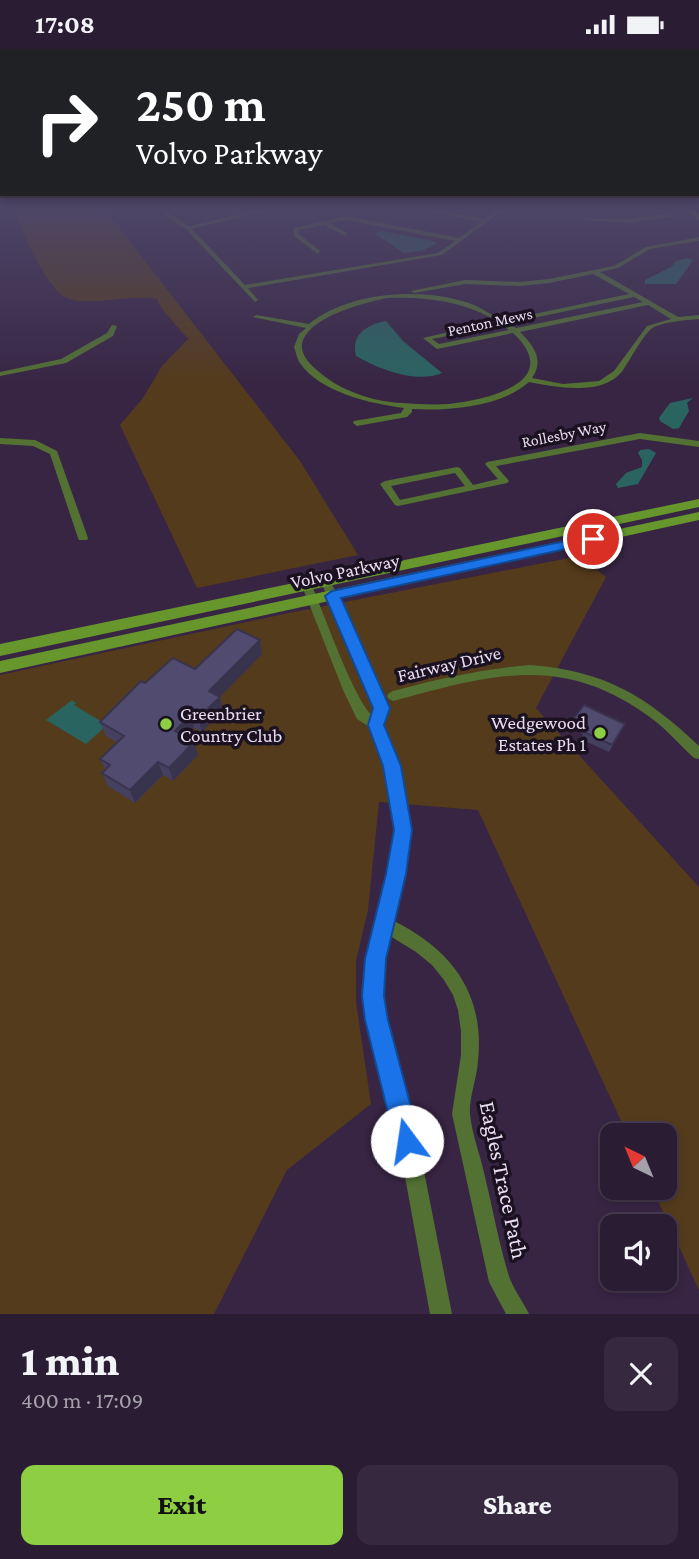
<!DOCTYPE html>
<meta charset="utf-8">
<style>
body{margin:0;font-family:"Crimson Pro",serif;background:#36293f;color:#f1f3f6;height:100vh;display:flex;flex-direction:column;font-size:26px;white-space:nowrap}
*{box-sizing:border-box;margin:0}
p{font-size:23px;color:#a5a1ac}
.icon{flex:none;width:38px;height:38px;fill:none;stroke:currentColor;stroke-width:2;stroke-linecap:round;stroke-linejoin:round}
.map{position:relative;height:1265px;overflow:hidden}
.side{display:flex;flex-direction:column;background:#2a1c33;flex:1}
.side>*{flex:none}
.banner{position:absolute;left:0px;top:0px;width:700px;height:147px;box-shadow:0 4px 10px #0003,0 0 0 2px #463a4e;background:#202124;color:#fff;overflow:hidden}
.needle{width:46px;rotate:317deg}
.buttons{position:absolute;left:600px;top:1074px;display:grid;gap:14px}
.buttons a{display:grid;place-items:center;width:77px;height:77px;border-radius:14px;background:#2a1c33;box-shadow:0 4px 10px #0003,0 0 0 2px #463a4e;font-size:35px}
.pin{position:absolute;display:grid;place-items:center;width:60px;height:60px;color:#fff;margin:-30px;border:4px solid #fff;border-radius:50%;box-shadow:0 2px 7px #0007}
.me{position:absolute;width:77px;margin:-38px;rotate:346deg;stroke-linejoin:round;filter:drop-shadow(0 0 5px #0008)}
.turn{display:flex;align-items:center;gap:24px;height:147px;padding:0 21px;font-size:32px}
.turn .icon{width:91px;height:91px;stroke-width:2.5}
.turn b{display:block;font-size:49px;line-height:60px}
.round{display:grid;place-items:center;flex:none;width:74px;height:74px;border-radius:14px;background:#36293f}
.overview{display:flex;align-items:center;justify-content:space-between;height:119px;padding:0 21px}
h1{font-size:42px;font-weight:800;line-height:52px}
.primary-button{display:flex;gap:14px;margin-top:auto;padding:14px 21px}
.primary-button a{flex:1;height:80px;border-radius:14px;background:#8ece43;color:#111;font-size:28px;font-weight:800;line-height:80px;text-align:center}
.primary-button a+a{background:#36293f;color:#f1f3f6}
.status{display:flex;justify-content:space-between;align-items:center;height:49px;padding:0 35px;background:#2a1c33;direction:ltr}
.status svg{height:19px;fill:currentColor}
.map>svg:first-child{display:block}
.green{fill:#543b1c}
.water{fill:#296461}
.lines{fill:none;stroke-linecap:round;stroke-linejoin:round}
.street{fill:#537133;fill-rule:evenodd}
.secondary{fill:#66962c;fill-rule:evenodd}
.wall{fill:#464060}
.shaded-wall{fill:#39344e}
.building{fill:#514b70;stroke:#39344e;stroke-width:2}
.route{fill:#1a73e8;stroke:#114b97;stroke-width:2}
.poi-dot{fill:#8ece43;stroke:#1b1221;stroke-width:2.5}
.labels{text-anchor:middle;dominant-baseline:central;stroke-width:7;stroke-linejoin:round;paint-order:stroke}
.far-street-label{font-size:16px;fill:#e9ddf2;stroke:#1b1221}
.street-label{font-size:19px;fill:#e9ddf2;stroke:#1b1221}
.poi-label{font-size:19px;fill:#e9ddf2;stroke:#1b1221;text-anchor:start}
.near-street-label{font-size:23px;fill:#e9ddf2;stroke:#1b1221}
</style>
<div class="status"><b>17:08</b><svg viewBox="0 0 49 12"><path d="M0 12V9h3v3zM5 12V6h3v6zM10 12V3h3v9zM15 12V0h3v12zM26 1h20v11H26zM47 4h2v5h-2z"/></svg></div>
<div class="map">
<svg width="699" height="1265" viewBox="0 0 699 1265">
<rect width="100%" height="100%" fill="#382544"/>
<path class="green" d="M 14,159 L 104,159 L 300,412 L 358,506 L 197,539 L 120,376 L 143,349 L 162,317 L 188,290 L 163,261 L 157,250 C 133,246 111,253 87,252 C 80,252 72,252 65,248 C 46,238 21,181 14,159 Z
M 579,507 L 606,528 L 536,659 L 699,838 L 699,1241 L 652,1139 L 665,1139 L 665,1087 L 628,1087 L 478,761 L 379,753 L 368,861 L 356,912 L 356,953 L 371,1055 L 287,1121 L 214,1265 L 0,1265 L 0,626 L 284,565 Z"/>
<path class="water" d="M 382,182 L 432,192 L 437,194 L 425,201 L 404,204 L 374,184 Z
M 688,209 L 693,211 L 676,235 L 645,235 L 645,231 L 671,218 L 676,212 Z
M 386,272 L 403,292 L 442,324 C 416,335 379,320 356,307 C 350,286 368,275 386,272 Z
M 693,349 L 687,354 L 689,362 L 679,379 L 673,380 L 660,372 L 659,369 L 670,354 Z
M 649,400 L 656,404 L 638,435 L 618,439 L 616,435 L 626,424 L 642,418 L 642,411 L 638,404 L 640,401 Z
M 72,651 L 76,654 L 74,656 L 107,676 L 86,695 L 46,671 Z"/>
<g class="lines">
<path class="street" d="M 160,159 L 166,159 L 167,163 L 189,177 L 267,159 L 278,159 L 192,180 L 245,236 L 438,204 L 455,192 L 346,171 L 329,174 L 347,184 L 345,187 L 324,176 L 299,181 L 299,185 L 320,202 L 318,205 L 294,187 L 294,179 L 346,167 L 459,189 L 481,173 L 413,159 L 426,159 L 485,170 L 500,159 L 506,159 L 442,206 L 248,239 L 258,251 L 255,253 L 186,180 L 162,165 Z
M 672,164 L 674,167 L 630,174 L 582,171 L 585,169 L 630,170 Z
M 699,188 L 699,192 L 650,200 L 618,219 L 600,223 L 678,268 L 699,266 L 699,270 C 687,271 660,273 651,280 C 642,288 630,311 623,321 C 604,348 556,338 529,333 C 501,358 448,362 412,360 L 412,363 L 407,368 L 357,377 L 353,374 L 354,372 L 401,364 L 404,359 C 372,355 319,343 300,314 C 297,310 296,303 294,298 L 299,285 L 306,279 L 253,268 L 256,266 L 309,275 C 349,242 422,238 469,254 C 481,258 491,267 503,270 C 511,272 526,267 534,265 C 566,258 597,252 629,245 L 593,225 L 549,234 L 520,237 L 465,235 L 414,244 L 411,242 L 465,231 L 520,233 L 549,230 L 614,217 L 646,198 ZM 634,248 L 643,253 L 516,279 L 509,274 ZM 387,249 C 427,248 462,252 497,272 L 423,289 L 437,300 L 513,284 C 565,333 487,351 449,355 C 433,356 416,355 402,354 C 373,353 339,341 318,322 C 311,316 301,307 302,296 C 306,268 364,254 387,249 ZM 648,256 L 671,270 L 647,277 L 614,322 L 599,332 L 563,335 L 532,329 C 545,311 533,296 520,283 ZM 502,276 L 509,281 L 439,295 L 432,290 Z
M 112,276 L 117,277 L 113,287 L 66,314 L 0,327 L 0,323 L 61,310 L 107,284 Z
M 640,384 L 699,392 L 699,398 L 640,390 L 496,417 L 509,432 L 507,434 L 398,457 L 395,456 L 380,435 L 385,432 L 457,418 L 460,419 L 473,436 L 498,430 L 485,415 L 487,413 ZM 455,424 L 465,437 L 400,451 L 391,437 Z
M 0,389 L 35,391 L 57,402 L 88,489 L 87,491 L 79,491 L 78,489 L 50,405 L 33,397 L 0,395 Z
M 326,529 L 331,533 L 388,659 L 382,676 L 405,740 L 410,780 L 404,828 L 394,872 C 452,901 485,945 478,1012 C 477,1029 469,1048 470,1065 C 472,1086 481,1108 485,1128 C 493,1161 499,1195 509,1227 C 513,1240 523,1252 529,1265 L 506,1265 L 489,1233 L 452,1065 L 461,1006 L 461,982 L 458,961 L 453,946 L 444,931 L 432,916 L 416,903 L 390,887 L 384,920 L 383,945 L 386,971 L 423,1117 L 452,1265 L 430,1265 L 403,1117 L 368,971 L 366,945 L 372,896 L 393,805 L 396,780 L 394,753 L 387,727 L 371,679 L 357,670 L 343,641 L 302,537 L 307,533 L 312,537 C 323,562 355,654 373,667 L 376,659 L 321,533 Z
M 530,616 C 605,622 645,646 699,697 L 699,710 L 694,709 C 681,697 669,683 655,672 C 565,603 494,625 393,652 L 389,650 L 387,647 L 389,644 L 393,642 C 438,630 483,620 530,616 Z"/>
<path class="secondary" d="M 683,159 L 691,159 L 699,165 L 699,171 Z
M 699,450 L 699,458 L 0,607 L 0,595 Z
M 699,463 L 699,471 L 0,624 L 0,612 Z"/>
</g>
<path class="wall" d="M 262,605 L 220,648 L 223,661 L 202,683 L 194,679 L 186,688 L 198,706 L 173,732 L 163,726 L 135,754 L 108,737 L 102,724 L 105,720 L 100,710 L 118,694 L 106,687 L 100,673 L 145,634 L 195,620 Z
M 574,669 L 625,675 L 609,703 L 581,690 L 583,685 L 575,681 L 576,678 L 572,676 Z"/>
<path class="shaded-wall" d="M 260,591 L 262,605 L 220,648 L 223,661 L 202,683 L 198,669 L 209,642 Z
M 191,665 L 194,679 L 179,695 L 175,682 Z
M 194,693 L 198,706 L 173,732 L 169,719 Z
M 158,713 L 163,726 L 135,754 L 130,741 Z"/>
<path class="building" d="M 237,580 L 260,591 L 209,642 L 220,648 L 198,669 L 191,665 L 175,682 L 194,693 L 169,719 L 158,713 L 130,741 L 102,724 L 110,716 L 100,710 L 124,687 L 100,673 L 141,632 L 145,634 L 173,609 L 195,620 Z
M 584,656 L 625,675 L 612,696 L 584,683 L 587,679 L 577,674 L 579,672 L 574,669 Z"/>
<linearGradient id="sky" x2="0" y2="1"><stop stop-color="#1f1425"/><stop offset="0.47" stop-color="#4d4667"/><stop offset="1" stop-color="#4d4667" stop-opacity="0"/></linearGradient>
<rect width="699" height="336" fill="url(#sky)"/>
<path class="route" d="M 593,486 L 599,490 L 598,493 L 341,549 L 390,659 L 384,676 L 401,717 L 412,781 L 406,825 L 386,910 L 384,947 L 388,971 L 420,1092 L 416,1101 L 407,1105 L 398,1101 L 395,1092 L 365,971 L 362,947 L 365,910 L 386,825 L 394,781 L 383,717 L 368,676 L 373,659 L 325,547 L 332,542 Z"/>
<g class="poi-dot">
<circle cx="166" cy="675" r="7"/>
<circle cx="600" cy="684" r="7"/>
</g>
<g class="labels">
<g class="far-street-label">
<text transform="translate(490 273) rotate(-12)">Penton Mews</text>
<text transform="translate(564 385) rotate(-11)">Rollesby Way</text>
</g>
<g class="street-label">
<text transform="translate(345 522) rotate(-12)">Volvo Parkway</text>
<text transform="translate(449 615) rotate(-13)">Fairway Drive</text>
</g>
<g class="poi-label">
<text x="180" y="664">Greenbrier<tspan x="180" dy="22">Country Club</tspan></text>
<text x="586" y="673" text-anchor="end">Wedgewood<tspan x="586" dy="22">Estates Ph 1</tspan></text>
</g>
<g class="near-street-label">
<text transform="translate(504 1131) rotate(78)">Eagles Trace Path</text>
</g>
</g>
</svg>
<div class="buttons">
<a><svg class="needle" viewBox="-14 -14 28 28"><path d="M0-13l5 13h-10z" fill="#e53935"/><path d="M0 13l5-13h-10z" fill="#a5a1ac"/></svg></a>
<a><svg class="icon" aria-label="sound" viewBox="0 0 24 24"><path d="M4 9h4l5-4v14l-5-4H4zM17 9q2 3 0 6"/></svg></a>
</div>
<div class="pin" style="left:593px;top:490px;background:#d93025"><svg class="icon" aria-label="arrive" viewBox="0 0 24 24"><path d="M6 21V4h12l-3 4 3 4H6"/></svg></div>
<svg class="me" style="left:407px;top:1092px" viewBox="-20 -20 40 40"><circle r="19" fill="#fff"/><path d="M0-13L10 11 0 6-10 11z" fill="#1a73e8"/></svg>
<div class="banner">
<div class="turn"><svg class="icon" aria-label="right" viewBox="0 0 24 24"><path d="M7 20v-9h11M14 6l5 5-5 5"/></svg><div><b>250 m</b>Volvo Parkway</div></div>
</div>
</div>
<section class="side">
<div class="overview"><div><h1>1 min</h1><p>400 m · 17:09</p></div><a class="round"><svg class="icon" aria-label="close" viewBox="0 0 24 24"><path d="M6 6l12 12M18 6L6 18"/></svg></a></div>
<div class="primary-button"><a>Exit</a><a>Share</a></div>
</section>
